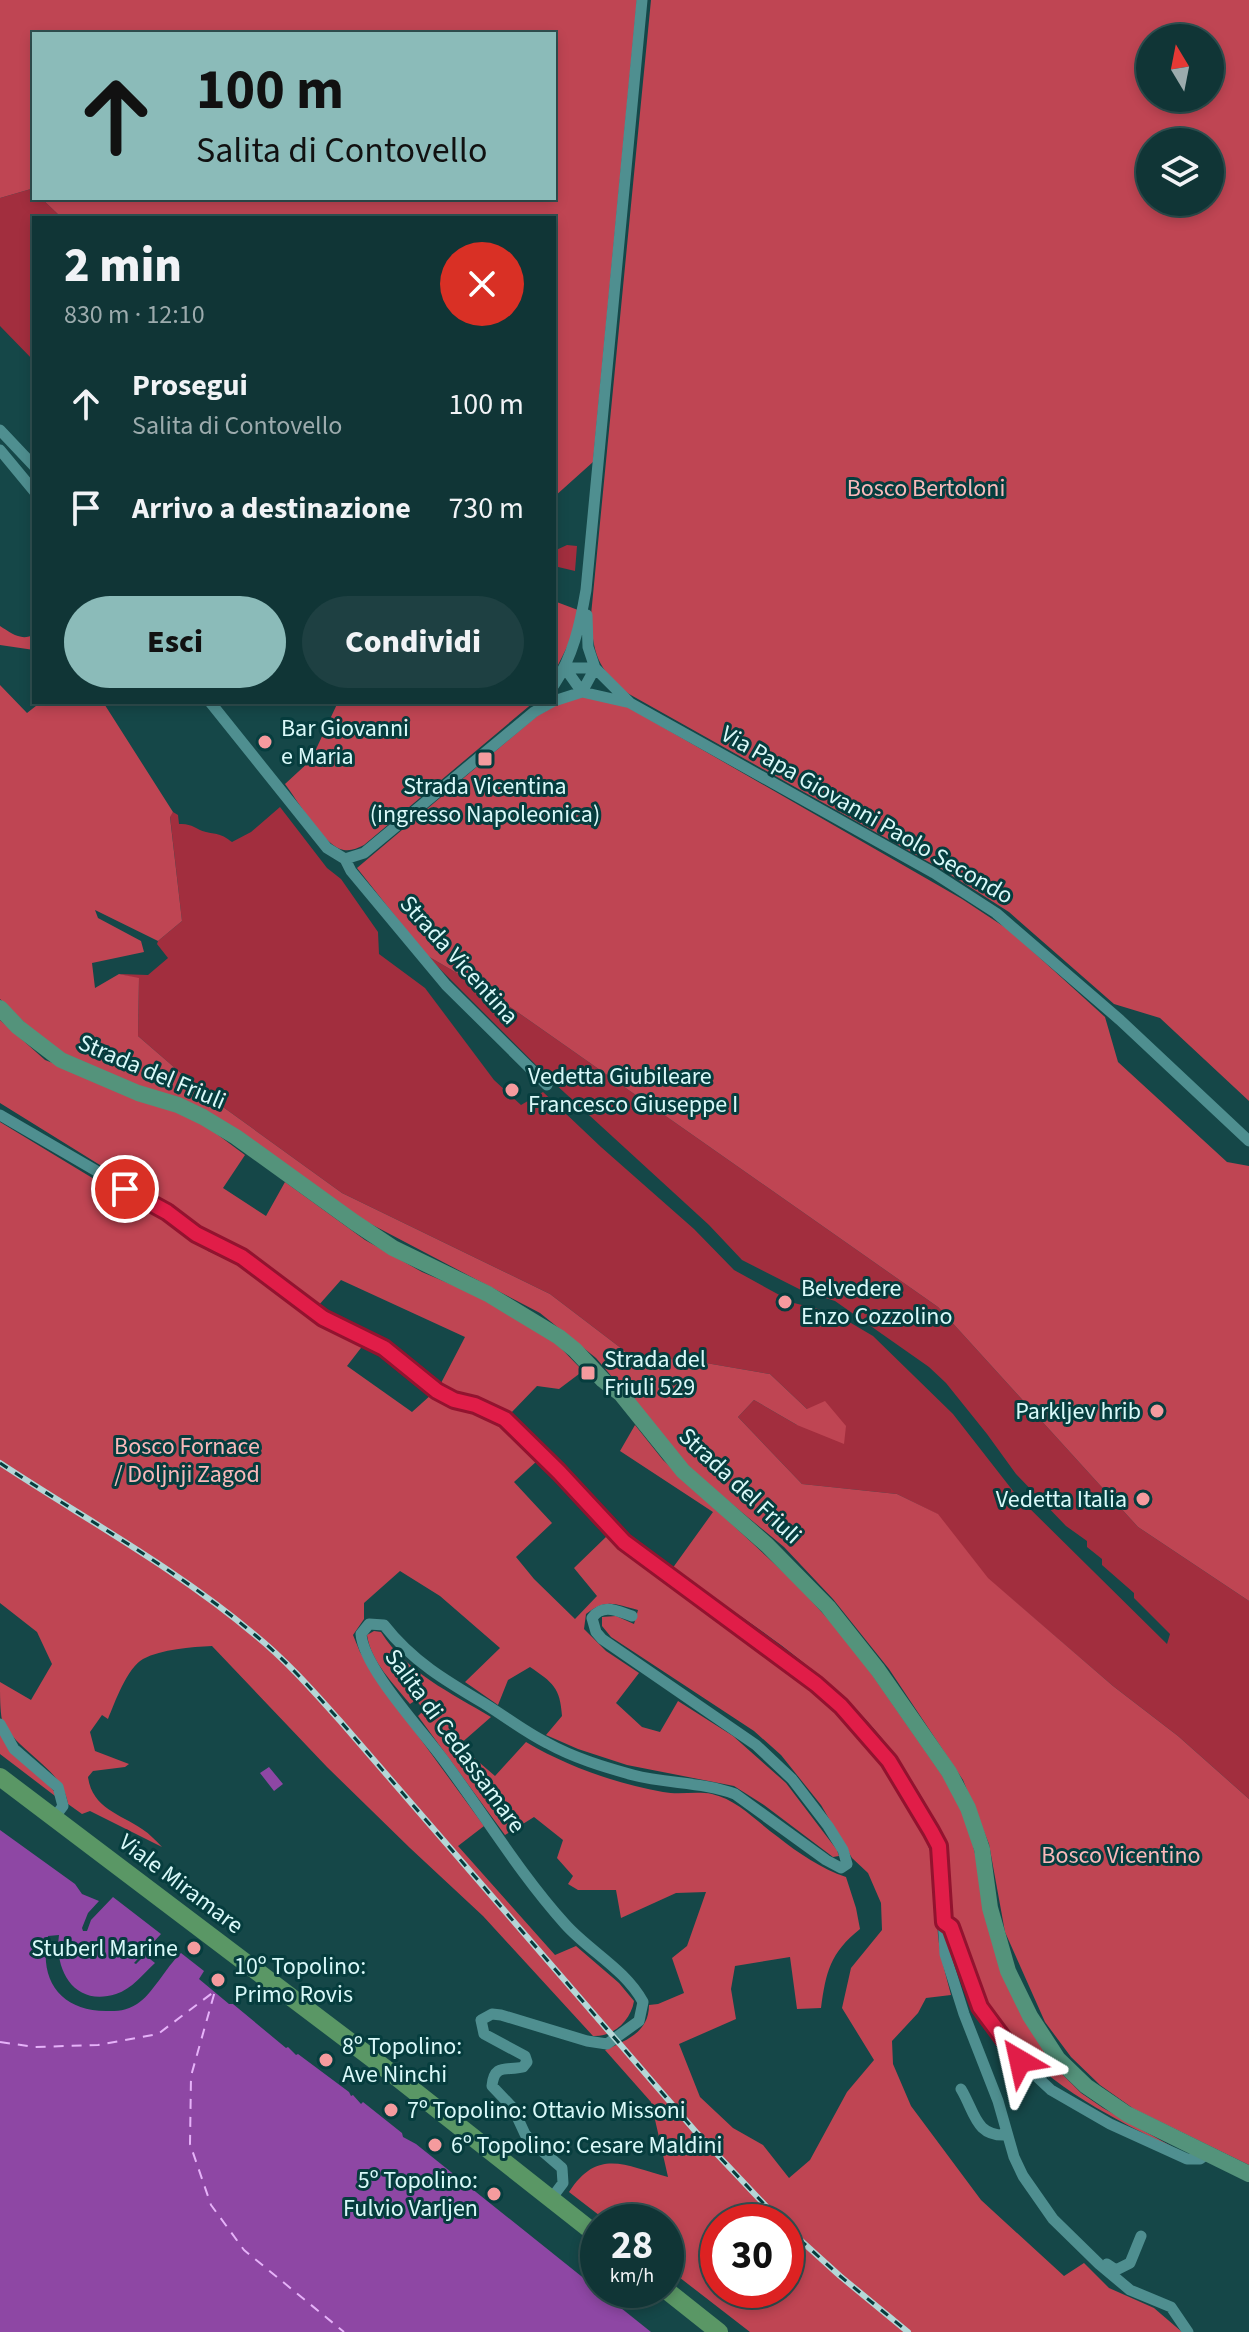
<!DOCTYPE html>
<html lang="it">
<meta charset="utf-8">
<style>
body{margin:0;font-family:"Source Sans 3",sans-serif;background:#1e4042;color:#f1f3f6;height:100vh;display:flex;flex-direction:column;font-size:30px;white-space:nowrap}
*{box-sizing:border-box;margin:0}
p{font-size:26px;color:#9cabad}
.icon{flex:none;width:44px;height:44px;fill:none;stroke:currentColor;stroke-width:2;stroke-linecap:round;stroke-linejoin:round}
.map{position:relative;flex:1;overflow:hidden}
.sheet{position:absolute;left:32px;top:216px;width:524px;height:488px;display:flex;flex-direction:column;background:#103536;border-radius:0px;box-shadow:0 4px 12px #0003,0 0 0 2px #305051}
.sheet>*{flex:none}
.banner{position:absolute;left:32px;top:32px;width:524px;height:168px;border-radius:0px;box-shadow:0 4px 12px #0003,0 0 0 2px #305051;background:#8bbbb9;color:#111;overflow:hidden}
.needle{width:52px;rotate:350deg}
.fabs{position:absolute;left:1136px;top:24px;display:grid;gap:16px}
.fabs a{display:grid;place-items:center;width:88px;height:88px;border-radius:50%;background:#103536;box-shadow:0 4px 12px #0003,0 0 0 2px #305051;font-size:40px}
.speed{position:absolute;left:580px;top:2204px;display:flex;gap:16px;font-size:40px;font-weight:700;text-align:center}
.speed>*{display:grid;place-content:center;width:104px;height:104px;border-radius:50%;background:#103536;box-shadow:0 4px 12px #0003,0 0 0 2px #305051;line-height:1}
.speed small{font-size:20px;font-weight:400}
.speed .limit{border:12px solid #d22;background:#fff;color:#111}
.pin{position:absolute;display:grid;place-items:center;width:68px;height:68px;color:#fff;margin:-34px;border:4px solid #fff;border-radius:50%;box-shadow:0 2px 8px #0007}
.me{position:absolute;width:88px;margin:-44px;rotate:324deg;stroke-linejoin:round;filter:drop-shadow(0 0 6px #0008)}
.turn{display:flex;align-items:center;gap:28px;height:168px;padding:0 32px;font-size:36px}
.turn .icon{width:104px;height:104px;stroke-width:2.5}
.turn b{display:block;font-size:56px;line-height:68px}
.round{display:grid;place-items:center;flex:none;width:84px;height:84px;border-radius:42px;background:#1e4042}
.overview{display:flex;align-items:center;justify-content:space-between;height:136px;padding:0 32px}
h1{font-size:48px;font-weight:800;line-height:60px}
.button{display:flex;gap:16px;margin-top:auto;padding:16px 32px}
.button a{flex:1;height:92px;border-radius:48px;background:#8bbbb9;color:#111;font-size:32px;font-weight:800;line-height:92px;text-align:center}
.button a+a{background:#1e4042;color:#f1f3f6}
ul{padding:0;list-style:none}
li{display:flex;align-items:center;gap:24px;height:104px;padding:0 32px}
li div{flex:1}
li b{display:block;font-size:30px}
li em{font-style:normal}
.map>svg:first-child{display:block}
.green{fill:#a22e3e}
.forest{fill:#bf4553;fill-rule:evenodd}
.water{fill:#8e47a4}
.lines{fill:none;stroke-linecap:round;stroke-linejoin:round}
.ferry{stroke:#e6b2f9;stroke-width:2;stroke-dasharray:10 8;stroke-linecap:butt}
.street{stroke:#4f8f90;stroke-width:11}
.secondary{stroke:#54937b;stroke-width:16}
.primary{stroke:#5a9765;stroke-width:18}
.rail-casing{stroke:#b4d7d7;stroke-width:6}
.rail{stroke:#063d3e;stroke-width:3;stroke-dasharray:9;stroke-linecap:butt}
.route-casing{stroke:#92132f;stroke-width:20}
.route{stroke:#e11d48;stroke-width:14}
.poi-dot{fill:#f59b9e;stroke:#063d3e;stroke-width:3}
.labels{text-anchor:middle;dominant-baseline:central;stroke-width:6;stroke-linejoin:round;paint-order:stroke}
.park-label{font-size:24px;fill:#f9b9ba;stroke:#063d3e}
.poi-label{font-size:24px;fill:#d9f9f9;stroke:#063d3e;text-anchor:start}
.street-label{font-size:24px;fill:#d9f9f9;stroke:#063d3e}
</style>
<div class="map">
<svg width="1249" height="2332" viewBox="0 0 1249 2332">
<rect width="100%" height="100%" fill="#154748"/>
<path class="green" d="M 31,189 L 34,192 L 34,198 L 41,198 L 62,218 L 34,218 L 34,361 L 0,326 L 0,198 Z
M 567,545 L 577,546 L 575,571 L 554,566 L 554,551 Z
M 280,807 L 327,868 L 341,879 L 378,932 L 379,954 L 425,988 L 494,1080 L 521,1105 L 543,1092 L 601,1147 L 694,1229 L 734,1270 L 783,1297 L 779,1304 L 781,1307 L 785,1307 L 790,1302 L 834,1313 L 873,1336 L 953,1414 L 1017,1496 L 1167,1644 L 1170,1634 L 1134,1598 L 1134,1593 L 1102,1565 L 1102,1559 L 1087,1547 L 1087,1541 L 1066,1526 L 1016,1474 L 987,1434 L 946,1383 L 929,1367 L 835,1301 L 803,1291 L 742,1260 L 709,1225 L 553,1082 L 426,955 L 486,990 L 938,1307 L 1138,1527 L 1249,1601 L 1249,1799 L 1178,1736 L 1113,1686 L 987,1578 L 937,1514 L 897,1494 L 802,1484 L 738,1417 L 754,1400 L 797,1425 L 807,1409 L 770,1374 L 700,1362 L 630,1355 L 550,1294 L 342,1193 L 205,1094 L 138,1036 L 139,979 L 119,974 L 148,975 L 168,958 L 157,944 L 158,941 L 182,921 L 170,816 L 173,812 L 178,815 L 179,824 C 192,823 195,829 206,832 C 219,835 220,833 232,842 L 251,832 Z"/>
<path class="forest" d="M 0,0 L 637,0 L 593,462 L 554,497 L 554,218 L 62,218 L 41,198 L 554,198 L 554,34 L 34,34 L 34,192 L 31,189 L 0,198 Z
M 651,0 L 1249,0 L 1249,1101 L 1160,1018 L 1114,1004 L 1009,912 L 943,870 L 629,694 C 597,669 593,654 591,615 ZM 1150,38 L 1210,38 L 1210,98 L 1150,98 ZM 1150,142 L 1210,142 L 1210,202 L 1150,202 Z
M 554,601 L 578,610 L 571,639 L 554,673 Z
M 0,626 C 11,633 22,642 34,634 L 34,650 L 0,645 Z
M 0,685 L 27,713 L 41,702 L 103,702 L 173,812 L 170,817 L 182,921 L 158,941 L 95,910 L 98,918 L 141,941 L 144,952 L 92,963 L 95,988 L 119,974 L 139,978 L 138,1036 L 205,1094 L 342,1193 L 550,1294 L 630,1355 L 700,1362 L 770,1374 L 807,1409 L 825,1401 L 846,1426 L 844,1444 L 797,1425 L 754,1400 L 738,1417 L 802,1484 L 897,1494 L 938,1514 L 988,1578 L 1113,1686 L 1178,1736 L 1249,1799 L 1249,2165 L 1134,2109 L 1100,2085 L 1071,2057 L 1045,2022 L 1005,1932 L 989,1844 L 963,1780 L 889,1669 L 833,1599 L 784,1547 L 693,1472 L 596,1358 L 540,1313 L 346,1211 L 307,1180 L 117,1079 L 67,1056 L 32,1030 L 0,999 Z
M 583,697 L 621,703 L 962,899 L 1009,930 L 1105,1017 L 1118,1062 L 1227,1162 L 1249,1166 L 1249,1601 L 1138,1527 L 938,1307 L 486,990 L 426,955 L 357,868 L 537,716 L 563,701 Z
M 338,702 L 534,702 L 364,845 C 356,849 349,852 340,849 C 322,842 297,800 285,784 L 311,760 Z
M 0,1020 L 45,1060 L 176,1110 L 210,1129 L 245,1155 L 223,1188 L 266,1216 L 285,1182 L 365,1240 L 422,1272 L 476,1295 L 553,1340 L 583,1371 L 559,1389 L 537,1386 L 510,1414 C 487,1403 461,1400 440,1385 L 465,1337 L 341,1280 L 318,1306 C 280,1276 248,1249 203,1229 L 0,1103 Z
M 0,1122 L 99,1182 L 99,1193 L 106,1199 L 116,1193 L 169,1221 L 208,1251 L 243,1267 L 293,1305 L 332,1329 L 364,1344 L 347,1366 L 412,1412 L 432,1394 C 450,1406 470,1410 490,1419 C 509,1427 524,1446 538,1460 L 514,1482 L 552,1523 L 516,1557 L 534,1579 L 575,1619 L 597,1596 L 574,1568 L 608,1535 C 720,1633 879,1699 930,1851 C 939,1878 936,1907 938,1935 C 940,1956 946,1975 951,1995 L 926,1998 L 918,2013 L 892,2041 L 893,2064 L 911,2106 L 981,2200 L 1064,2276 L 1084,2263 L 1109,2288 L 1154,2308 L 1182,2332 L 750,2332 L 666,2267 L 666,2222 L 608,2222 L 569,2192 C 598,2147 626,2166 668,2177 L 651,2102 L 605,2050 C 627,2040 649,2032 649,2005 L 658,2004 L 684,1993 L 672,1958 L 687,1946 L 706,1892 L 676,1893 L 621,1918 L 616,1890 L 578,1890 L 568,1884 L 573,1876 L 557,1858 L 563,1840 L 534,1817 L 505,1835 L 418,1716 L 424,1710 L 416,1700 L 410,1704 C 394,1684 371,1662 367,1635 L 374,1631 L 381,1632 C 406,1672 451,1693 491,1717 L 459,1745 L 495,1776 L 526,1742 C 566,1766 617,1784 663,1792 C 679,1795 696,1791 712,1794 C 738,1800 757,1822 778,1837 C 798,1853 822,1869 846,1877 L 856,1908 L 860,1929 C 830,1953 826,1972 821,2008 L 797,2009 L 790,1957 L 735,1966 L 731,1989 L 736,2019 L 679,2044 L 700,2097 L 733,2128 L 763,2145 L 789,2178 L 810,2160 L 847,2092 L 874,2060 L 842,2008 L 851,1968 L 882,1930 L 881,1903 L 868,1873 L 852,1858 L 821,1805 L 781,1755 L 754,1731 L 611,1637 L 602,1626 L 602,1617 L 616,1616 L 634,1624 L 638,1610 C 615,1604 606,1598 586,1614 L 584,1629 L 606,1651 L 639,1673 L 616,1703 L 642,1727 L 660,1732 L 678,1701 L 733,1736 L 786,1783 L 837,1850 L 839,1856 L 833,1857 L 764,1805 L 734,1786 L 627,1765 L 578,1749 L 546,1735 L 562,1716 C 560,1687 553,1683 530,1667 L 508,1680 L 498,1705 L 465,1682 L 500,1648 L 440,1596 L 400,1571 L 364,1603 L 364,1619 L 353,1635 L 360,1652 L 381,1685 L 484,1826 L 458,1846 L 555,1955 L 576,1946 L 619,1983 L 634,2001 C 631,2020 614,2037 593,2036 L 483,1916 L 410,1848 L 327,1767 L 212,1646 C 191,1647 162,1649 143,1659 C 127,1668 115,1702 108,1719 L 102,1715 L 90,1732 L 95,1751 L 129,1764 L 125,1767 L 93,1771 L 88,1777 C 92,1808 120,1814 142,1829 C 150,1834 156,1841 162,1847 L 90,1811 L 82,1814 L 68,1804 C 62,1767 17,1753 2,1720 C 0,1710 0,1693 0,1682 L 31,1700 L 52,1664 L 37,1632 L 0,1603 ZM 718,2222 L 786,2222 L 786,2290 L 718,2290 Z
M 635,1425 L 663,1460 L 795,1583 L 838,1630 L 864,1663 L 942,1775 L 964,1809 L 978,1866 L 987,1922 L 1057,2069 L 1081,2093 L 1103,2108 L 1187,2155 C 1109,2116 1028,2080 984,2000 C 972,1978 970,1954 962,1931 C 960,1925 954,1921 952,1916 C 945,1896 951,1866 944,1844 C 935,1815 914,1784 897,1759 C 847,1683 747,1621 672,1569 L 713,1512 L 620,1451 Z
M 0,1733 L 53,1790 L 59,1799 L 0,1754 Z"/>
<path class="water" d="M 269,1767 L 283,1784 L 274,1791 L 260,1773 Z
M 0,1830 L 75,1884 L 82,1894 L 99,1901 L 88,1913 L 82,1928 L 83,1931 L 87,1931 L 91,1920 L 113,1897 L 161,1934 L 134,1963 L 136,1964 L 145,1955 L 155,1963 C 143,1974 132,1989 116,1994 C 75,2007 54,1971 59,1935 L 48,1936 C 38,1980 61,2011 106,2011 C 118,2011 126,2011 137,2004 C 152,1995 166,1967 181,1953 L 204,1971 L 199,1979 L 229,2004 L 233,2004 L 286,2048 L 288,2047 L 296,2055 L 298,2054 L 349,2092 L 351,2096 L 353,2095 L 361,2104 L 363,2102 L 402,2133 L 403,2137 L 416,2144 L 651,2332 L 0,2332 Z"/>
<g class="lines">
<path class="ferry" d="M 0,2042 L 35,2047 L 98,2045 L 158,2034 L 215,1991 L 191,2076 L 190,2144 L 211,2205 L 244,2250 L 344,2332"/>
<path class="street" d="M 0,430 L 34,466
M 0,450 L 34,491
M 565,668 L 582,692
M 565,668 L 595,668
M 595,668 L 630,703 L 934,873 L 996,913 L 1120,1020 L 1249,1141
M 554,685 C 573,656 580,625 586,590 L 642,0
M 582,692 L 626,702
M 554,701 L 582,692 L 595,668 L 588,647 L 587,615
M 210,702 L 327,848 L 345,859
M 345,859 L 351,871 L 446,985 L 547,1085
M 345,859 L 364,853 L 534,712 L 552,702
M 0,1115 L 167,1212 L 196,1234 L 242,1257 L 323,1318 L 384,1348 L 401,1359 L 437,1391 L 454,1400 L 491,1411 L 505,1419 L 559,1472 L 624,1542 L 816,1684 L 841,1706 L 889,1761 L 939,1846 L 945,1954 L 964,2014 L 998,2101 L 1014,2157 L 1023,2176 L 1053,2219 L 1099,2264 L 1130,2290 L 1171,2307 L 1188,2332
M 0,1724 L 14,1749 L 58,1787 L 63,1806 L 54,1818
M 944,1922 L 951,1927 L 980,2007 L 1020,2061 L 1051,2090 L 1110,2124 L 1187,2159 L 1200,2159 L 1207,2154
M 961,2089 C 975,2112 975,2137 1007,2135
M 551,2199 L 563,2183 L 562,2168 L 533,2143 L 525,2134 L 513,2108 L 492,2086 C 494,2063 507,2071 523,2067 L 527,2062 L 525,2056 L 484,2034 L 481,2020 L 492,2014 L 501,2015 L 587,2041 L 607,2044 L 639,2021 L 643,2002 C 625,1969 589,1951 565,1924 C 521,1875 487,1819 448,1766 C 426,1734 364,1670 361,1634 L 369,1624 L 384,1625 C 412,1661 446,1681 485,1704 C 506,1717 525,1732 547,1743 C 574,1758 604,1767 633,1775 C 667,1784 703,1782 735,1794 L 826,1860 L 841,1868 L 847,1864 L 843,1850 L 828,1826 L 792,1779 L 756,1745 L 602,1639 L 596,1632 L 592,1618 C 603,1603 617,1611 632,1616
M 1107,2264 L 1116,2270 L 1130,2263 L 1141,2236"/>
<path class="secondary" d="M 0,1008 L 18,1027 L 61,1060 L 138,1093 L 178,1105 L 203,1117 L 236,1137 L 354,1222 L 393,1248 L 488,1294 L 559,1337 L 575,1350 L 603,1380 L 621,1394 L 683,1471 L 767,1545 L 828,1607 L 878,1670 L 949,1772 L 968,1808 L 982,1849 L 990,1908 L 1008,1971 L 1030,2016 L 1058,2059 L 1086,2086 L 1127,2114 L 1249,2174"/>
<path class="primary" d="M 0,1777 L 394,2075 L 598,2236
M 666,2290 L 719,2332"/>
<g class="rail-casing">
<path id="rail" d="M 0,1463 C 85,1519 177,1569 255,1635 C 287,1661 314,1692 341,1722 L 696,2132 L 781,2222
M 786,2227 L 840,2276 L 908,2332"/>
</g>
<use href="#rail" class="rail"/>
</g>
<g class="lines">
<g class="route-casing">
<path id="route" d="M 125,1189 L 167,1212 L 196,1234 L 242,1257 L 323,1318 L 384,1348 L 437,1391 L 454,1400 L 475,1405 L 505,1419 L 559,1472 L 624,1542 L 816,1684 L 841,1706 L 889,1761 L 931,1831 L 939,1846 L 944,1922 L 951,1927 L 980,2007 L 1020,2061"/>
</g>
<use href="#route" class="route"/>
</g>
<g class="poi-dot">
<circle cx="265" cy="742" r="8"/>
<rect x="477" y="751" width="16" height="16" rx="4"/>
<circle cx="512" cy="1090" r="8"/>
<circle cx="785" cy="1302" r="8"/>
<rect x="580" y="1365" width="16" height="16" rx="4"/>
<circle cx="1157" cy="1411" r="8"/>
<circle cx="1143" cy="1499" r="8"/>
<circle cx="194" cy="1948" r="8"/>
<circle cx="218" cy="1980" r="8"/>
<circle cx="326" cy="2060" r="8"/>
<circle cx="391" cy="2110" r="8"/>
<circle cx="435" cy="2145" r="8"/>
<circle cx="494" cy="2194" r="8"/>
</g>
<g class="labels">
<g class="park-label">
<text x="926" y="488">Bosco Bertoloni</text>
<text x="187" y="1446">Bosco Fornace<tspan x="187" dy="28">/ Doljnji Zagod</tspan></text>
<text x="1121" y="1855">Bosco Vicentino</text>
</g>
<g class="poi-label">
<text x="281" y="728">Bar Giovanni<tspan x="281" dy="28">e Maria</tspan></text>
<text x="485" y="786" text-anchor="middle">Strada Vicentina<tspan x="485" dy="28">(ingresso Napoleonica)</tspan></text>
<text x="528" y="1076">Vedetta Giubileare<tspan x="528" dy="28">Francesco Giuseppe I</tspan></text>
<text x="801" y="1288">Belvedere<tspan x="801" dy="28">Enzo Cozzolino</tspan></text>
<text x="604" y="1359">Strada del<tspan x="604" dy="28">Friuli 529</tspan></text>
<text x="1141" y="1411" text-anchor="end">Parkljev hrib</text>
<text x="1127" y="1499" text-anchor="end">Vedetta Italia</text>
<text x="178" y="1948" text-anchor="end">Stuberl Marine</text>
<text x="234" y="1966">10º Topolino:<tspan x="234" dy="28">Primo Rovis</tspan></text>
<text x="342" y="2046">8º Topolino:<tspan x="342" dy="28">Ave Ninchi</tspan></text>
<text x="407" y="2110">7º Topolino: Ottavio Missoni</text>
<text x="451" y="2145">6º Topolino: Cesare Maldini</text>
<text x="478" y="2180" text-anchor="end">5º Topolino:<tspan x="478" dy="28">Fulvio Varljen</tspan></text>
</g>
<g class="street-label">
<text transform="translate(867 815) rotate(30)">Via Papa Giovanni Paolo Secondo</text>
<text transform="translate(459 960) rotate(48)">Strada Vicentina</text>
<text transform="translate(152 1072) rotate(23)">Strada del Friuli</text>
<text transform="translate(740 1486) rotate(43)">Strada del Friuli</text>
<text transform="translate(455 1741) rotate(54)">Salita di Cedassamare</text>
<text transform="translate(181 1884) rotate(37)">Viale Miramare</text>
</g>
</g>
</svg>
<div class="fabs">
<a><svg class="needle" viewBox="-14 -14 28 28"><path d="M0-13l5 13h-10z" fill="#e53935"/><path d="M0 13l5-13h-10z" fill="#9cabad"/></svg></a>
<a><svg class="icon" aria-label="layers" viewBox="0 0 24 24"><path d="M12 4l9 5-9 5-9-5zM3 14l9 5 9-5"/></svg></a>
</div>
<div class="speed"><div>28<small>km/h</small></div><div class="limit">30</div></div>
<div class="pin" style="left:125px;top:1189px;background:#d93025"><svg class="icon" aria-label="arrive" viewBox="0 0 24 24"><path d="M6 21V4h12l-3 4 3 4H6"/></svg></div>
<svg class="me" style="left:1020px;top:2061px" viewBox="-20 -20 40 40"><path d="M0-17L14 15 0 8-14 15z" fill="#e11d48" stroke="#fff" stroke-width="4"/></svg>
<div class="banner">
<div class="turn"><svg class="icon" aria-label="ahead" viewBox="0 0 24 24"><path d="M12 20V5M6 11l6-6 6 6"/></svg><div><b>100 m</b>Salita di Contovello</div></div>
</div>
<section class="sheet">
<div class="overview"><div><h1>2 min</h1><p>830 m · 12:10</p></div><a class="round" style="background:#d93025;color:#fff"><svg class="icon" aria-label="close" viewBox="0 0 24 24"><path d="M6 6l12 12M18 6L6 18"/></svg></a></div>
<ul>
<li><svg class="icon" aria-label="ahead" viewBox="0 0 24 24"><path d="M12 20V5M6 11l6-6 6 6"/></svg><div><b>Prosegui</b><p>Salita di Contovello</p></div><em>100 m</em></li>
<li><svg class="icon" aria-label="arrive" viewBox="0 0 24 24"><path d="M6 21V4h12l-3 4 3 4H6"/></svg><div><b>Arrivo a destinazione</b></div><em>730 m</em></li>
</ul>
<div class="button"><a>Esci</a><a>Condividi</a></div>
</section>
</div>
